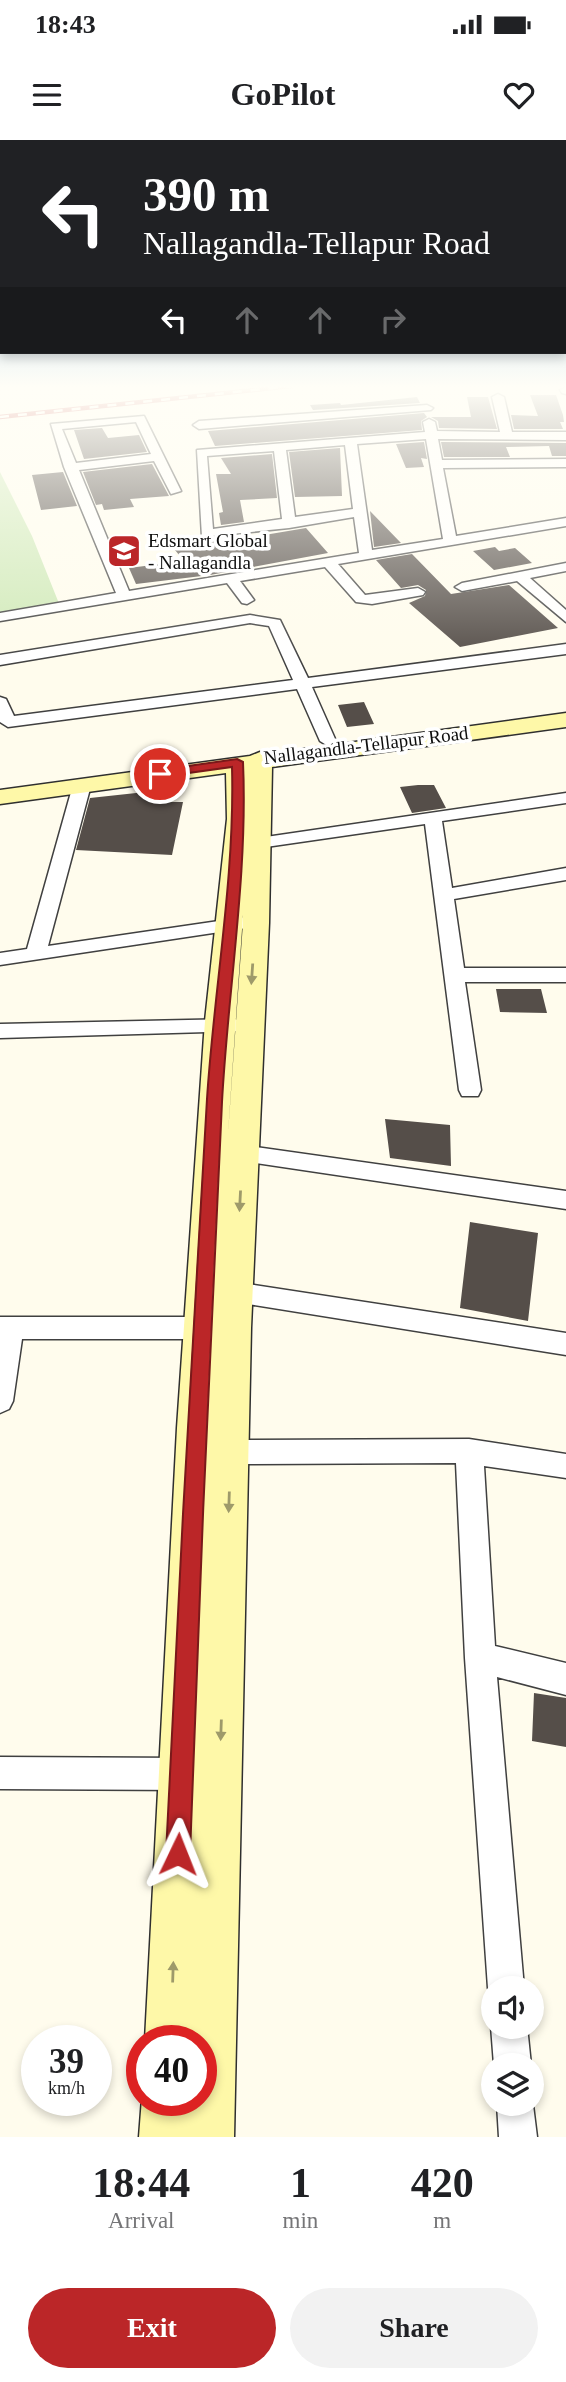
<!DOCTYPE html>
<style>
body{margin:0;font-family:Georgia,serif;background:#f2f2f2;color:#202124;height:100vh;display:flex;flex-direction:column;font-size:26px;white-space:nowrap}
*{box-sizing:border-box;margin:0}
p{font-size:23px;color:#757577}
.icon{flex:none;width:38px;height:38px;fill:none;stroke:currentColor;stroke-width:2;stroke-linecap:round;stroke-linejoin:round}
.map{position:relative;height:1997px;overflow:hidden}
.details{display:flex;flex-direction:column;background:#fff;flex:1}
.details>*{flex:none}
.banner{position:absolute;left:0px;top:0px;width:567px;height:214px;box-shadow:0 4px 10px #0003;background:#202124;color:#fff;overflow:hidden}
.buttons{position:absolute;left:481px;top:1836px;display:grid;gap:14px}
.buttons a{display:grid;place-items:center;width:63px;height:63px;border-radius:50%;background:#fff;box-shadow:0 4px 10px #0003;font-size:35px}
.speed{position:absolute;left:21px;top:1885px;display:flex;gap:14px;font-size:35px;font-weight:700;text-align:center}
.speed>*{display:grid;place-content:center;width:91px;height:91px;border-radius:50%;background:#fff;box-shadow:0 4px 10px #0003;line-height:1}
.speed small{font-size:18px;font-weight:400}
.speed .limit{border:10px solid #d22;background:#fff;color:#111}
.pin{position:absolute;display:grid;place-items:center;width:60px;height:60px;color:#fff;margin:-30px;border:4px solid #fff;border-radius:50%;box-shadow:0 2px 7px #0007}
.me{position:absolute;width:77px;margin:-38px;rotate:2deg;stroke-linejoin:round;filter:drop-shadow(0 0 5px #0008)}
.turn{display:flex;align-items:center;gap:24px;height:147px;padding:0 28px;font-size:32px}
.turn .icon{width:91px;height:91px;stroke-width:2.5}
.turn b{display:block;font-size:49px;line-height:60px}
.lanes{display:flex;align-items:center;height:66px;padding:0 28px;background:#0003;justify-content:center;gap:35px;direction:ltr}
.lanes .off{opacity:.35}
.eta{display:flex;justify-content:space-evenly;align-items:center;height:119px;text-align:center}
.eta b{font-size:42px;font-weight:700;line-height:49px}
.button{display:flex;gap:14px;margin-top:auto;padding:14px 28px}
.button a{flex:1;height:80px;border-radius:42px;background:#bb2628;color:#fff;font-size:28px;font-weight:700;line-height:80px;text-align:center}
.button a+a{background:#f2f2f2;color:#202124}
.status{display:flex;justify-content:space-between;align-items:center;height:49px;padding:0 35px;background:#fff;direction:ltr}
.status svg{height:19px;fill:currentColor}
header{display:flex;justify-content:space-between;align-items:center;height:91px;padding:0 28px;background:#fff;font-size:32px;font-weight:700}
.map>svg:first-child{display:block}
.green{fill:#cfe9b7}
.building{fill:#554e49}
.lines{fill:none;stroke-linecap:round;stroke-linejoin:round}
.street-casing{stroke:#404040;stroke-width:3}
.secondary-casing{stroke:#2f2f2f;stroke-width:3}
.street{fill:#fff;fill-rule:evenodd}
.secondary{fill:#fef8a8;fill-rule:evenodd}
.rail-casing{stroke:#bb2628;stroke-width:4.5}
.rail{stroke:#fff;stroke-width:2.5;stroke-dasharray:9;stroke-linecap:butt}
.oneway{fill:#9e9a6a}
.route{fill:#bb2628;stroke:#7a191a;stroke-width:2}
.labels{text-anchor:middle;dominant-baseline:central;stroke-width:7;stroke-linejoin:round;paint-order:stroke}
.far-poi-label{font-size:19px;fill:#0d0d0d;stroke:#fff;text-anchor:start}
.far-street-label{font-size:19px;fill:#0d0d0d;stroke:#fff}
</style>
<div class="status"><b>18:43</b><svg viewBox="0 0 49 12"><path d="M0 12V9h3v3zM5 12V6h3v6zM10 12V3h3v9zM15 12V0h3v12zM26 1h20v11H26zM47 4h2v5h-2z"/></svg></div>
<header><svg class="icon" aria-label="menu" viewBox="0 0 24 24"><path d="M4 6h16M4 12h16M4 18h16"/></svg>GoPilot<svg class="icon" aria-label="heart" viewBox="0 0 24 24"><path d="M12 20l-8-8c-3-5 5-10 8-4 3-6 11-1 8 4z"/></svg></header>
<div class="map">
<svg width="566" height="1997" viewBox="0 0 566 1997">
<rect width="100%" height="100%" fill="#fffced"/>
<path class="green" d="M 0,332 L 32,396 L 62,471 L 0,480 Z"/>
<path class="building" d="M 530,255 L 556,255 L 563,275 L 564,282 L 560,282 L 563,289 L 514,289 L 511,275 L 538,276 Z
M 417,257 L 420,263 L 313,270 L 310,265 L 340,263 L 341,265 Z
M 467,257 L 488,257 L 497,289 L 439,288 L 438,281 L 431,277 L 471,277 Z
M 424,273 L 427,277 L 421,281 L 422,290 L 215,306 L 208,291 Z
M 102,288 L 108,298 L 139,295 L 147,312 L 84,319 L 74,290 Z
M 424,302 L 427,319 L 421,318 L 424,327 L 406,328 L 396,304 Z
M 441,302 L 566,303 L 566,316 L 552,316 L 549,306 L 506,307 L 510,317 L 444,317 Z
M 340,308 L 342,356 L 295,357 L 289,312 Z
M 272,314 L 277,358 L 240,360 L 244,382 L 221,385 L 219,373 L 223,372 L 216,334 L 231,334 L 221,318 Z
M 152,324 L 169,356 L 130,359 L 134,367 L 104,370 L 102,364 L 96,365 L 83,332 Z
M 63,332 L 77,366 L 41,370 L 32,335 Z
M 370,371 L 401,403 L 374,407 Z
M 306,388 L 328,413 L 210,435 L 136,444 L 129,428 L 184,421 L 175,410 L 205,405 L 203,403 L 223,397 L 247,395 L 247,398 Z
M 495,407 L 499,411 L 515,408 L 532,423 L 494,430 L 473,411 Z
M 412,414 L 451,454 L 509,445 L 558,488 L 460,507 L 409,463 L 425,456 L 426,450 L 418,445 L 401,448 L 376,420 Z
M 364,562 L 374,584 L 347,587 L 338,565 Z
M 418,645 L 434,645 L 446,668 L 412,673 L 400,647 Z
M 173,649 L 170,662 L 183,662 L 172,715 L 76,710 L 90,658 Z
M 496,849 L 541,849 L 547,873 L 500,872 Z
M 385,979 L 450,985 L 451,1026 L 390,1018 Z
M 470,1082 L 538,1093 L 528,1181 L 460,1168 Z
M 534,1553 L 566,1558 L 566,1607 L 532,1601 Z"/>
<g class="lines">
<g class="street-casing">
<path id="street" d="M 566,247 L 566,254 L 562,253 L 560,250 Z
M 498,254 L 504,257 L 512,292 L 566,292 L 566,300 L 438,299 L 442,320 L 566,319 L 566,327 L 443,328 L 456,396 L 566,378 L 566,386 L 338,424 L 365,455 L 418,448 L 425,452 L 423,455 L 372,464 L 356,462 L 325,427 L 240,441 L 254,460 L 247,464 L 242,463 L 227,443 L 0,481 L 0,473 L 116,453 L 64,327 L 51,284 L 144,276 L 181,351 L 171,354 L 154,321 L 79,330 L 129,451 L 359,413 L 354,377 L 289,388 L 202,397 L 197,310 L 425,292 L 423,282 L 429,279 L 435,282 L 437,291 L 500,292 L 492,257 ZM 136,282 L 151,314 L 76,323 L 62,289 ZM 426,299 L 443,399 L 372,410 L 357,304 ZM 345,305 L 353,369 L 295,377 L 286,310 ZM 274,311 L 282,379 L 213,389 L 207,316 Z
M 427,265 L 433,268 L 431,270 L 199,289 L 193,285 L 199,281 Z
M 566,423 L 566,431 L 530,438 L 566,470 L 566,482 L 517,441 L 462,451 L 455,447 L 462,443 Z
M 250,475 L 280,480 L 308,538 L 566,504 L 566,514 L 312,547 L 336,601 L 328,606 L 320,601 L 297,549 L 8,587 L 0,582 L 0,557 L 6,559 L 14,576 L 293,540 L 269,486 L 250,483 L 0,525 L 0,515 Z
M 82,640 L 91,645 L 48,806 L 246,777 L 253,779 L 256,783 L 253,787 L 0,825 L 0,813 L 27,809 L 73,645 Z
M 566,653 L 566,663 L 442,681 L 452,748 L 566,728 L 566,740 L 454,759 L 464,828 L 566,828 L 566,842 L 465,842 L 481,950 L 478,956 L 462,956 L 459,950 L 425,684 L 259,708 L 250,703 L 259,698 Z
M 235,879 L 246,886 L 242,891 L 0,898 L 0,884 Z
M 242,1005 L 566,1051 L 566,1069 L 242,1021 L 234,1019 L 231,1013 L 234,1007 Z
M 235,1142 L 566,1193 L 566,1215 L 235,1162 L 226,1159 L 222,1152 L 226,1145 Z
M 0,1177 L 213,1177 L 222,1181 L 226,1188 L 222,1195 L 213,1199 L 22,1199 L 13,1261 L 9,1269 L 0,1273 Z
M 469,1299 L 566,1314 L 566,1338 L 484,1326 L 495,1506 L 566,1523 L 566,1555 L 497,1537 L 524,1848 L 494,1848 L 494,1861 L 488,1848 L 465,1518 L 456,1323 L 231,1324 L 221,1321 L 217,1312 L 221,1303 L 231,1300 Z
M 0,1617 L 188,1618 L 200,1622 L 204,1634 L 200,1646 L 188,1650 L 0,1649 Z
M 494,1879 L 494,1886 L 527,1886 L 531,1925 L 494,1925 L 491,1886 Z
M 532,1957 L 537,1997 L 499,1997 L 497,1964 L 532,1964 Z"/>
</g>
<g class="secondary-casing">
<path id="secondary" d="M 566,573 L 566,587 L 272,627 L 269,783 L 251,1188 L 234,1997 L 139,1997 L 142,1958 L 201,1960 L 201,1900 L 145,1900 L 177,1288 L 205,881 L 227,679 L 226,633 L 0,664 L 0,650 L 250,616 L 260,612 L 267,614 ZM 243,775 L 243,783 L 228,994 Z"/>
</g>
<use href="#street" class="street"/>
<use href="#secondary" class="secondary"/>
<g class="rail-casing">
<path id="rail" d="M 0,277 L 292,246"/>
</g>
<use href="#rail" class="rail"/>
</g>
<defs><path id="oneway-solid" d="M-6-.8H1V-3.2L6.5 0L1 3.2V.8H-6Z" transform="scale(1.75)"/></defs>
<g class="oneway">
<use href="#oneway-solid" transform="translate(252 834) rotate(94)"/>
<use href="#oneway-solid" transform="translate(240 1061) rotate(93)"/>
<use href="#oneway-solid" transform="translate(229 1362) rotate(92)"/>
<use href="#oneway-solid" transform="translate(221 1590) rotate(92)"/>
<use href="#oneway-solid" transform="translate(173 1832) rotate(-88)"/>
</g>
<linearGradient id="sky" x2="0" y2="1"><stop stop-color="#92c3ed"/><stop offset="0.47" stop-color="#fffef7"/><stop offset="1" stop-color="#fffef7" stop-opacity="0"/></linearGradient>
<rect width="566" height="525" fill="url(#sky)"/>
<path class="route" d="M 237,619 L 243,622 C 248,735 228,849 222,962 C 209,1213 199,1463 190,1714 L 186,1722 L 178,1726 L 169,1722 L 166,1714 C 178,1462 191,1211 207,959 C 214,849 235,738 232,627 L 160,637 L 154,634 L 160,630 Z"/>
<defs>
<g id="university-square" transform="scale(1.75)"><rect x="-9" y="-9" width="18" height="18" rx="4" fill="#bb2628" stroke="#fff"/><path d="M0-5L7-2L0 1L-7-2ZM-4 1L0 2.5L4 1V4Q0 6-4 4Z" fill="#fff"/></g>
</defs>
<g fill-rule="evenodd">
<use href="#university-square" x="124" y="411"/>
</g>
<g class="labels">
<g class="far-poi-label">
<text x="148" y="400">Edsmart Global<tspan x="148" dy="22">- Nallagandla</tspan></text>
</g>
<g class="far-street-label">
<text transform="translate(366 605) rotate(-7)">Nallagandla-Tellapur Road</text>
</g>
</g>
</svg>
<div class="buttons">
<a><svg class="icon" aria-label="sound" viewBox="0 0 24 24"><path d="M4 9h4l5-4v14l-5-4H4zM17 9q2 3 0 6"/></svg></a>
<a><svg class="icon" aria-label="layers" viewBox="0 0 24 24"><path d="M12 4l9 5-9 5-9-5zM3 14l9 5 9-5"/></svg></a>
</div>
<div class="speed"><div>39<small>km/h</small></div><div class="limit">40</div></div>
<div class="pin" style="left:160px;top:634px;background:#d93025"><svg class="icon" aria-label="arrive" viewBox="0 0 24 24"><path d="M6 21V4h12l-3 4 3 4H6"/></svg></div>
<svg class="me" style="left:178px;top:1714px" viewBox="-20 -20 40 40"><path d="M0-17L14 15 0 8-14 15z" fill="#bb2628" stroke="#fff" stroke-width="4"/></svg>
<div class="banner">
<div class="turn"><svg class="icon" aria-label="left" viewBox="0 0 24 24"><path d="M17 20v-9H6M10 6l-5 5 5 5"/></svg><div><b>390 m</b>Nallagandla-Tellapur Road</div></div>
<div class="lanes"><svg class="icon" aria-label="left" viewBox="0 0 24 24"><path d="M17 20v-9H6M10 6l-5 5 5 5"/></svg><svg class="icon off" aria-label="ahead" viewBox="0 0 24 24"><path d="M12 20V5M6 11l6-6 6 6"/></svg><svg class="icon off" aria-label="ahead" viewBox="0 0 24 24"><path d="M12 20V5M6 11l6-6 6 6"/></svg><svg class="icon off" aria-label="right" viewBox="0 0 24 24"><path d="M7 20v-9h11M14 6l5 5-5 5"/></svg></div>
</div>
</div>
<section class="details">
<div class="eta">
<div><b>18:44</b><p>Arrival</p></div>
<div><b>1</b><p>min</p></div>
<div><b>420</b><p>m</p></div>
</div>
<div class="button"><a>Exit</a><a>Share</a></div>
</section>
